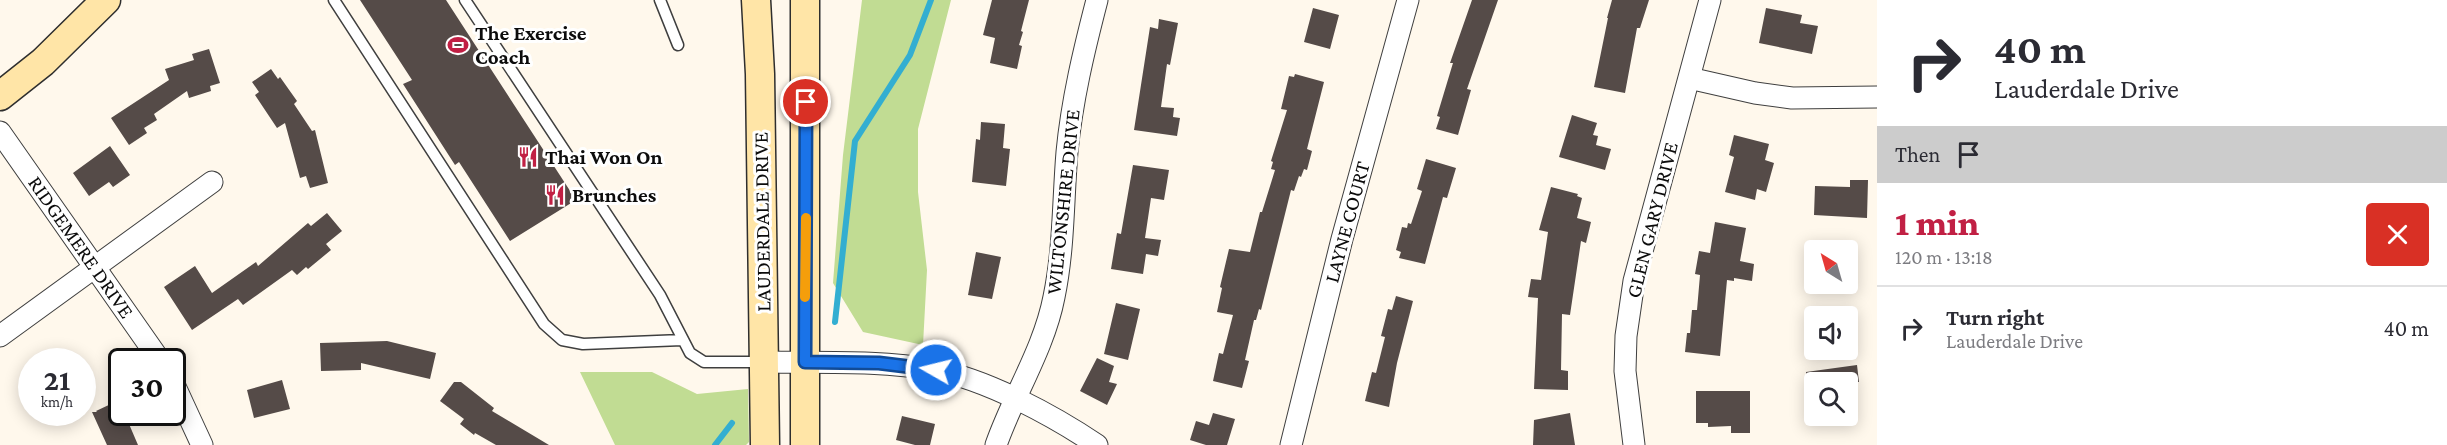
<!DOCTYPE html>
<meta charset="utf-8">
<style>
body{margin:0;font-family:"Crimson Pro",serif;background:#f7f7f7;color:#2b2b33;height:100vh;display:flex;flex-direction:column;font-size:22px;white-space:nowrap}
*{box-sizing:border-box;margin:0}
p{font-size:20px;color:#7c7c81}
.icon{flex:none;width:33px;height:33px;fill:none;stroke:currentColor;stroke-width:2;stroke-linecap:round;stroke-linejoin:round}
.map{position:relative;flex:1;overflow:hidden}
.side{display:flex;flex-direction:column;background:#fff;width:570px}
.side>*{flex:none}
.hud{background:#fff;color:#2b2b33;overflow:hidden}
.needle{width:39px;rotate:323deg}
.controls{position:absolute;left:1804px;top:240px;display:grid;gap:12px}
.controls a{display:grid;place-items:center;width:54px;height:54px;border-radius:6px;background:#fff;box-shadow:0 3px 15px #0003;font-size:30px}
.speed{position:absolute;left:18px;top:348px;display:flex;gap:12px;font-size:30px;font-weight:700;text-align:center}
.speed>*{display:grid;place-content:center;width:78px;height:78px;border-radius:50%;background:#fff;box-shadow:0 3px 15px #0003;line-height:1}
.speed small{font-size:15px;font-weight:400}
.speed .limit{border:3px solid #111;border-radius:9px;background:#fff;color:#111}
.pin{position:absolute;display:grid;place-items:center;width:51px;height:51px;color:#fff;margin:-26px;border:3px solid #fff;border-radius:50%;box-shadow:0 2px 6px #0007}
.me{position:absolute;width:66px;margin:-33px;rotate:278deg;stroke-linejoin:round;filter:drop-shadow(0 0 4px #0008)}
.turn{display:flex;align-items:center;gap:21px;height:126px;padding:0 18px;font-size:27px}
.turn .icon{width:78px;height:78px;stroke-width:2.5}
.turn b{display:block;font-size:42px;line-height:51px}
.then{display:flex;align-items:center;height:57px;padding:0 18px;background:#0003;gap:12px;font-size:22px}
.round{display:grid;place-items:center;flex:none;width:63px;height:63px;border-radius:6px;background:#f7f7f7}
.summary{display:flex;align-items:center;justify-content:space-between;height:102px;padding:0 18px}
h1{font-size:36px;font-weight:800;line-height:45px;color:#c12044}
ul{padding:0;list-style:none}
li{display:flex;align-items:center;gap:18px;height:84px;padding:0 18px;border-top:2px solid #e1e1e2}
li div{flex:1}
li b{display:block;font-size:22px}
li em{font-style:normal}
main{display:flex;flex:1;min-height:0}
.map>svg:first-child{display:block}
.forest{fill:#c1dc93}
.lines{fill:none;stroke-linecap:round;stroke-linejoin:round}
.stream{stroke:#33aed1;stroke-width:6}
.building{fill:#554b48}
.lane-casing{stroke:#3f3f3f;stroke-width:13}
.street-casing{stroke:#3f3f3f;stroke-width:23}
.secondary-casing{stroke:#2e2e2e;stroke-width:31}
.lane{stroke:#fff;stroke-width:10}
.street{stroke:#fff;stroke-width:21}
.secondary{stroke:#ffe5a7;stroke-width:28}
.route-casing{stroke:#114b97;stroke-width:15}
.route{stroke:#1a73e8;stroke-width:10}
.slow{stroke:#f59e0b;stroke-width:10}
.labels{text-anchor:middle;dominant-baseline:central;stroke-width:6;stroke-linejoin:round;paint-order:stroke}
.poi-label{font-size:21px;font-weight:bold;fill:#0c0c0c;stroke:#fff;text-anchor:start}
.street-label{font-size:21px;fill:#0c0c0c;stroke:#fff}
</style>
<main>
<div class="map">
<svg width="1877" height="445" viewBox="0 0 1877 445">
<rect width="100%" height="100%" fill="#fff8ec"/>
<path class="forest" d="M 862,0 L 951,0 L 918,129 L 918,192 L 927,270 L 923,345 L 863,332 L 833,283 L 843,155 Z
M 580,372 L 652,372 L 697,394 L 748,389 L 749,442 L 746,445 L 615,445 Z"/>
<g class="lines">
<path class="stream" d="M 835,322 L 855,141 L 910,55 L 931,0
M 715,445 L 732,423"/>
</g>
<path class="building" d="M 360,0 L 446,0 L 576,200 L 510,241 L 459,162 L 455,165 L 403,84 L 412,80 Z
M 992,0 L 1029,0 L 1021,31 L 1023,32 L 1019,45 L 1022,46 L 1017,69 L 990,63 L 995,38 L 983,35 Z
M 1472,0 L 1498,0 L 1467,89 L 1471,90 L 1458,135 L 1436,129 L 1440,117 L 1437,116 L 1453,63 L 1450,63 Z
M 1612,0 L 1649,0 L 1640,28 L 1637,28 L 1625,93 L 1594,87 L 1608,18 L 1607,18 Z
M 1313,8 L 1339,15 L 1330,49 L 1304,42 Z
M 1766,8 L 1802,15 L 1800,23 L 1818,26 L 1812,54 L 1759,43 Z
M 1159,19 L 1178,23 L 1170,65 L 1167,64 L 1161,107 L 1174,108 L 1173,117 L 1180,118 L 1177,136 L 1134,130 L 1150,27 L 1158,29 Z
M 209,49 L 220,83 L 210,86 L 211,91 L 189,98 L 187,91 L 154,114 L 157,120 L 144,128 L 147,133 L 129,145 L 111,118 L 169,80 L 165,69 L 194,60 L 192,54 Z
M 271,69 L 278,79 L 280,77 L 297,101 L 294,104 L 312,131 L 315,130 L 328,183 L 310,188 L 306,176 L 300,178 L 285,123 L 277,128 L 255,95 L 259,92 L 252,82 Z
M 1295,74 L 1324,82 L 1307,149 L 1312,151 L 1307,170 L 1304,169 L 1301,177 L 1299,176 L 1294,191 L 1291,190 L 1261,310 L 1259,309 L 1256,320 L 1254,320 L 1245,360 L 1249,361 L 1242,388 L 1213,381 L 1219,353 L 1223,354 L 1233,315 L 1217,312 L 1222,288 L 1220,287 L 1229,249 L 1250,252 L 1260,212 L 1262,212 L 1275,170 L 1271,169 L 1273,162 L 1271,161 L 1287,110 L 1281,109 L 1289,76 L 1294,77 Z
M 1572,115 L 1597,123 L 1593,135 L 1598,136 L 1596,145 L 1611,149 L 1605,170 L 1559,157 Z
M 981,122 L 1005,124 L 1003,148 L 1010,149 L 1006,186 L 972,182 L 976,139 L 980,140 Z
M 1734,135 L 1769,144 L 1765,160 L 1774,163 L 1766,192 L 1757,189 L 1755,200 L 1725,192 L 1734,157 L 1729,155 Z
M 110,146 L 130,175 L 113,187 L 109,182 L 89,196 L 73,173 Z
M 1426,159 L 1456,168 L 1447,198 L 1443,197 L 1425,264 L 1399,258 L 1401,252 L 1396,250 L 1402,227 L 1407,228 L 1408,223 L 1411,224 L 1422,191 L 1417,189 Z
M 1133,165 L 1169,170 L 1164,200 L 1151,198 L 1145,238 L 1161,240 L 1158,256 L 1146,254 L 1143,274 L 1111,269 L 1117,233 L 1121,234 Z
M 1850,180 L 1868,180 L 1867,218 L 1814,215 L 1815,186 L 1850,187 Z
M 1551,187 L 1578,194 L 1577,196 L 1582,198 L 1577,218 L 1591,222 L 1586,243 L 1581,241 L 1570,315 L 1562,314 L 1561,370 L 1568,371 L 1568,390 L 1534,389 L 1538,298 L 1528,297 L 1531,279 L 1541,280 L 1548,232 L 1539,230 Z
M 327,213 L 342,231 L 326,244 L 331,250 L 308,269 L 306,267 L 297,275 L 292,270 L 243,305 L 238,299 L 192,330 L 164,287 L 195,266 L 212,293 L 256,262 L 258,266 L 308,223 L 311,226 Z
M 1715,222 L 1746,228 L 1740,261 L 1754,264 L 1752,281 L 1734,278 L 1734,281 L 1727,280 L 1720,356 L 1685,352 L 1687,333 L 1690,333 L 1692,310 L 1697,310 L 1700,275 L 1695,274 L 1699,251 L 1710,253 Z
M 976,252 L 1001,257 L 992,299 L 968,295 Z
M 1396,296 L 1413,301 L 1397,363 L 1389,407 L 1365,401 L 1372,372 L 1376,373 L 1385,337 L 1381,336 L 1388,309 L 1392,310 Z
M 1116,303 L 1140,309 L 1128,360 L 1104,354 Z
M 387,341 L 436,353 L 430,379 L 361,363 L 361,370 L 321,371 L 320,343 Z
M 1097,358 L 1114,366 L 1109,382 L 1117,384 L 1107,405 L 1080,391 Z
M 1857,365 L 1859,382 L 1807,382 L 1806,372 Z
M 282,380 L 290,409 L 254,418 L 247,390 Z
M 454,382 L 461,382 L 494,408 L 492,411 L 549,445 L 496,445 L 475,433 L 474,435 L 460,424 L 464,419 L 440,401 Z
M 1696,391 L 1750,391 L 1750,433 L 1731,433 L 1731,426 L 1708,427 L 1708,423 L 1696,423 Z
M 113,403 L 121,420 L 126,417 L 138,445 L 107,445 L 92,412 L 97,412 L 96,411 Z
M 1213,413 L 1235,419 L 1227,445 L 1206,445 L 1190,440 L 1196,421 L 1209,425 Z
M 1570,413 L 1575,445 L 1533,445 L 1534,420 Z
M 902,416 L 935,424 L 930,445 L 915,445 L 896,440 Z"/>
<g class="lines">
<g class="lane-casing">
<path id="lane" d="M 334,0 L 544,324 L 562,340 L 583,344 L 682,340
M 465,0 L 660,295 L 690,353 L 704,362 L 762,362
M 660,0 L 678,45"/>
</g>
<g class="street-casing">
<path id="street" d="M 1689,78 L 1755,93 L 1792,98 L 1877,97
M 0,132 L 161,362
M 0,336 L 212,182
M 765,362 C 822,363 879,360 935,370 C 986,379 1054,416 1097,445
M 172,380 L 202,445
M 996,445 C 1013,396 1044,349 1054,297 C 1064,249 1063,200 1067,152 C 1072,100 1084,50 1097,0
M 1291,445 L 1342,239 L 1408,0
M 1634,445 L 1625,371 L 1626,336 L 1634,281 L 1710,0"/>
</g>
<g class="secondary-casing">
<path id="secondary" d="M 756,0 L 760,74 L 765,445
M 0,96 L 43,62 L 106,0
M 805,445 L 805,0"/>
</g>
<use href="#lane" class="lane"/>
<use href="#street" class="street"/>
<use href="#secondary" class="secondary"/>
</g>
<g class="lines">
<g class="route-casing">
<path id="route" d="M 806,102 L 805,362 L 879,363 L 936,370"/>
</g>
<use href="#route" class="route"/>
<path class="slow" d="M 805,297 L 806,218"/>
</g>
<defs>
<g id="stadium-bare" transform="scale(1.62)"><path d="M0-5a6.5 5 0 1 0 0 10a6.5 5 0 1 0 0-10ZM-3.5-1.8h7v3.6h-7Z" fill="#c12044" stroke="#fff" stroke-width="2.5" paint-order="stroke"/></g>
<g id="restaurant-bare" transform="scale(1.62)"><path d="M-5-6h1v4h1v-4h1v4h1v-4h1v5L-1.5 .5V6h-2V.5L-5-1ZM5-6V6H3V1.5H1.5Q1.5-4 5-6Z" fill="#c12044" stroke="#fff" stroke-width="2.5" paint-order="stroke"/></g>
</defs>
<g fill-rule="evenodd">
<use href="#stadium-bare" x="458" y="45"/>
<use href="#restaurant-bare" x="528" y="157"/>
<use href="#restaurant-bare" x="555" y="195"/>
</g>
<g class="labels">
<g class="poi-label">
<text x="475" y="33">The Exercise<tspan x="475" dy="24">Coach</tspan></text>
<text x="545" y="157">Thai Won On</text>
<text x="572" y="195">Brunches</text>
</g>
<g class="street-label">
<text transform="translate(1063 202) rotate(-84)">WILTONSHIRE DRIVE</text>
<text transform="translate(1652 220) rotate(-76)">GLEN GARY DRIVE</text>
<text transform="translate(762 222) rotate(-91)">LAUDERDALE DRIVE</text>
<text transform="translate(1347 222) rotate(-75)">LAYNE COURT</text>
<text transform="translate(81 247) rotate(55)">RIDGEMERE DRIVE</text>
</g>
</g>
</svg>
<div class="controls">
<a><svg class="needle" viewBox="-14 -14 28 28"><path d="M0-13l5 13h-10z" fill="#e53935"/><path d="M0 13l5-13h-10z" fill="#7c7c81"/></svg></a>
<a><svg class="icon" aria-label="sound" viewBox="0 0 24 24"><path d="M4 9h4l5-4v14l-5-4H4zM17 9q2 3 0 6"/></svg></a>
<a><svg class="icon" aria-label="search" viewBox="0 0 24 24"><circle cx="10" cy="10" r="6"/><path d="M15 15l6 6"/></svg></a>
</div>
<div class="speed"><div>21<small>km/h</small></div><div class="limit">30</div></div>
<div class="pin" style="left:806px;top:102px;background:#d93025"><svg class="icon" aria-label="arrive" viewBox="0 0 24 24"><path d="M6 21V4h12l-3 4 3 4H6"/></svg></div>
<svg class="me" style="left:936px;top:370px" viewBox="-20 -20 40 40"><circle r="17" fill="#1a73e8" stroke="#fff" stroke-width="3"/><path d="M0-11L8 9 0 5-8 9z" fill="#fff"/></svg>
</div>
<section class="side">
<div class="hud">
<div class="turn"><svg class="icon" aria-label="right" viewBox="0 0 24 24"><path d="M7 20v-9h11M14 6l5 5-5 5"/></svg><div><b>40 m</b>Lauderdale Drive</div></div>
<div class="then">Then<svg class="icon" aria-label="arrive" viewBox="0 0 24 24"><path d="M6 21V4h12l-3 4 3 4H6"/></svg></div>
</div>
<div class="summary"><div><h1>1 min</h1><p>120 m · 13:18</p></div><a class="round" style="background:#d93025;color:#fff"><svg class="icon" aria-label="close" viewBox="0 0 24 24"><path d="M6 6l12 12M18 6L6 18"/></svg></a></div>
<ul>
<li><svg class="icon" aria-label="right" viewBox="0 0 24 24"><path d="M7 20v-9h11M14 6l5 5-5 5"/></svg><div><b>Turn right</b><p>Lauderdale Drive</p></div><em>40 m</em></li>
</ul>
</section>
</main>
